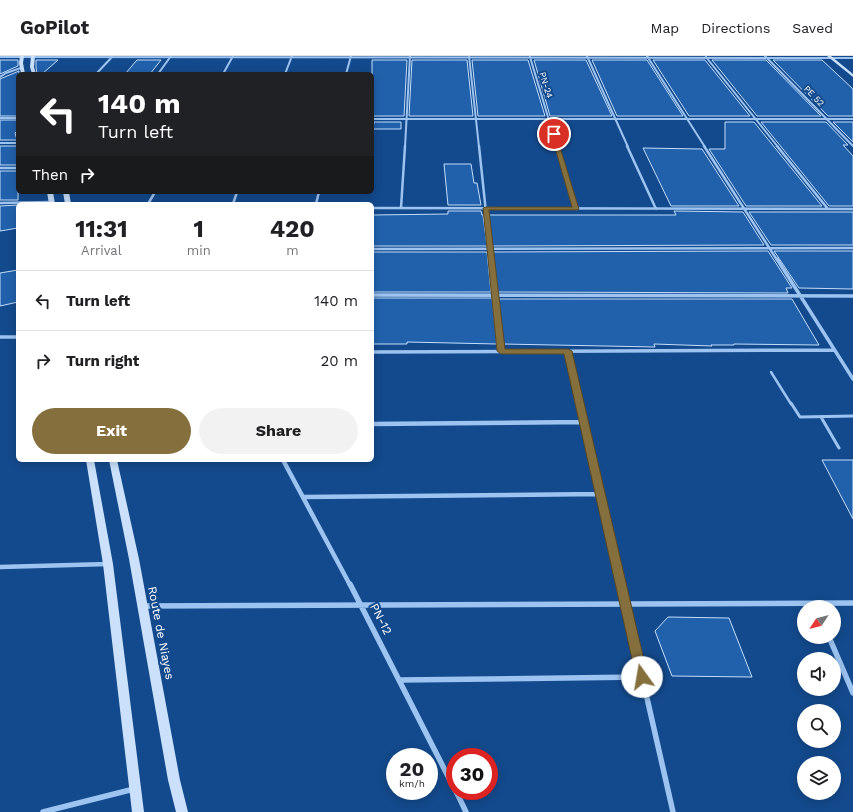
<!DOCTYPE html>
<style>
body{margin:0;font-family:"Work Sans",sans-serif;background:#f2f2f2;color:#202124;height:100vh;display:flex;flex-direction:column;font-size:15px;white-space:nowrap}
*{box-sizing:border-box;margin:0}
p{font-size:13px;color:#757577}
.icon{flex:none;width:22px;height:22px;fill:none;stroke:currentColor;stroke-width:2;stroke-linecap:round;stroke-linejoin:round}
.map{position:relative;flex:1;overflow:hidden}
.panel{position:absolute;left:16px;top:146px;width:358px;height:260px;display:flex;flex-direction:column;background:#fff;border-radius:6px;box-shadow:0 2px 10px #0003}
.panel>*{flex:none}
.guide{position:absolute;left:16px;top:16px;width:358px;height:122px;border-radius:6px;box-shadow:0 2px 10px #0003;background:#202124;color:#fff;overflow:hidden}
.needle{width:26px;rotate:234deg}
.controls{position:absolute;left:797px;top:544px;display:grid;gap:8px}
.controls a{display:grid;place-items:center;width:44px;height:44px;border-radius:50%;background:#fff;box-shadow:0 2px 10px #0003;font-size:20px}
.speed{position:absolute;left:386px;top:692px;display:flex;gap:8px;font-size:20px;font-weight:700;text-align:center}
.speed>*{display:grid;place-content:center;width:52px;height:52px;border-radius:50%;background:#fff;box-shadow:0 2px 10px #0003;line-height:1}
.speed small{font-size:10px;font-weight:400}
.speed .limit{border:6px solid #d22;background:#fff;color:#111}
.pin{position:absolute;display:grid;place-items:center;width:34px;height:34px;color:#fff;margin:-17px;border:2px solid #fff;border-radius:50%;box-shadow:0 1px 4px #0007}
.me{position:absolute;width:44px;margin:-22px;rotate:347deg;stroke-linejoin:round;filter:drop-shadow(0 0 3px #0008)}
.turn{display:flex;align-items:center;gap:14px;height:84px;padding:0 16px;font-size:18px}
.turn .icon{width:52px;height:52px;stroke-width:2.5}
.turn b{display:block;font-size:28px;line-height:34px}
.then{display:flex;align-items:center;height:38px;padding:0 16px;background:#0003;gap:8px;font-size:15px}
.eta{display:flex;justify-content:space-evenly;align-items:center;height:68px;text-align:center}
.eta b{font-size:24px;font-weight:700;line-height:28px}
.cta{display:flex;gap:8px;margin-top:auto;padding:8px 16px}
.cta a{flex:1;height:46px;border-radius:24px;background:#846f3d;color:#fff;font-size:16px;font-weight:700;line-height:46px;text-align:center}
.cta a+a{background:#f2f2f2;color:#202124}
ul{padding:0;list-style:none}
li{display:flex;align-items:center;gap:12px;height:60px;padding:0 16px;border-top:1px solid #e0e0e0}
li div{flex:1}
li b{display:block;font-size:15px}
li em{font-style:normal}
header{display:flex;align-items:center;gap:24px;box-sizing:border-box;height:56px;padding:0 20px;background:#fff;border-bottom:1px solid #e0e0e0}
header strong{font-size:19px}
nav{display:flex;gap:22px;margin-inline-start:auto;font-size:14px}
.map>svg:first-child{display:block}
.building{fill:#2161ac;stroke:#c4defc}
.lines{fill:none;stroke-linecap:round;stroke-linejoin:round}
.lane-far1{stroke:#9dc4f1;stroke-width:2.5}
.lane{stroke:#9dc4f1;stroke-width:3}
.street-far4{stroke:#9dc4f1;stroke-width:2}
.street-far3{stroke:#9dc4f1;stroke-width:2.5}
.street-far2{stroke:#9dc4f1;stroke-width:3.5}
.street-far1{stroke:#9dc4f1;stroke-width:4.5}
.street{stroke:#9dc4f1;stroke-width:5.5}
.secondary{fill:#cbe1fb;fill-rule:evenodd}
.route{fill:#846f3d;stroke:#564828}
.labels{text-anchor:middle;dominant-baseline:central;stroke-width:4;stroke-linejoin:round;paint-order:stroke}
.far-street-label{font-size:9px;fill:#fff;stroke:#134a8d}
.near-street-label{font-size:12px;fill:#fff;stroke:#134a8d}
</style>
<header>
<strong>GoPilot</strong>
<nav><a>Map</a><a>Directions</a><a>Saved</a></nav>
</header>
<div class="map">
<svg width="853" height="756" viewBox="0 0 853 756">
<rect width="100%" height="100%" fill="#134a8d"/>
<path class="building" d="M 0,4 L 18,4 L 18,10 L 0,18 Z
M 36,4 L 58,4 L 42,18 L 37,18 L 36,11 Z
M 137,4 L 161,4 L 150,18 L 125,18 Z
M 372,4 L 407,4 L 404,60 L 372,60 Z
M 412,4 L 467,4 L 473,60 L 409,60 Z
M 472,4 L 528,4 L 545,60 L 478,60 Z
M 534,4 L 586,4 L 612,60 L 550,60 Z
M 592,4 L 647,4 L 683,60 L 617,60 Z
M 653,4 L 705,4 L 750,60 L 689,60 Z
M 712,4 L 766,4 L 821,60 L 757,60 Z
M 773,4 L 822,4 L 853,33 L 853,60 L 828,60 Z
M 19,15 L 18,60 L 0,60 L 0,23 Z
M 0,64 L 18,64 L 18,74 L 15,77 L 17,84 L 0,84 Z
M 374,66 L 401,66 L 401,73 L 373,73 Z
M 725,66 L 754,66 L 822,150 L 746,150 L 709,93 L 725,93 Z
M 761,66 L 826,66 L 848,89 L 843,89 L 853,100 L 853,150 L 829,150 Z
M 833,66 L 853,66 L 853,86 Z
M 0,90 L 18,90 L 18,109 L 0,109 Z
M 643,92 L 702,93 L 739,150 L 671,150 Z
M 444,108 L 471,108 L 474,127 L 477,127 L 481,149 L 448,149 Z
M 0,115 L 18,115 L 18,144 L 0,144 Z
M 18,149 L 18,172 L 0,175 L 0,150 Z
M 448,155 L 481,155 L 482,159 L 483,159 L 487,190 L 372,190 L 372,159 L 448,158 Z
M 674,155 L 743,156 L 764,189 L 492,190 L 489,159 L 676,159 Z
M 749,156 L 853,156 L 853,189 L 771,189 Z
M 768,195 L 792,232 L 786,232 L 788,237 L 498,236 L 493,196 Z
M 774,195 L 853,195 L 853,233 L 799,232 Z
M 372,196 L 487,196 L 491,236 L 372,236 Z
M 18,214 L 18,246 L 0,250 L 0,217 Z
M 372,242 L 492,242 L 497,288 L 407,286 L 407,288 L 372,288 Z
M 499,243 L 792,243 L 819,289 L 734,288 L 734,289 L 711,289 L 712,290 L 654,288 L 655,291 L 503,288 Z
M 822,404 L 853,404 L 853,463 Z
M 668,561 L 729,562 L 752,621 L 672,620 L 655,575 Z"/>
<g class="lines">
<path class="lane-far1" d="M 771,316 L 791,348"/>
<path class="lane" d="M 791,347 L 800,361 L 853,360
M 821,361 L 839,392"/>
<path class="street-far4" d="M 469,0 L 479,91
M 587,0 L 628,91
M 647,0 L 705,91
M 765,0 L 853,90
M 0,1 L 853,2
M 530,1 L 557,91
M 706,1 L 778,91
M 96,18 L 112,1
M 158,18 L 171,0
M 223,18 L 233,0
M 285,18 L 292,0
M 346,18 L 351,0
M 0,21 L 6,17 L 21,12
M 0,62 L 18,62
M 372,63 L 853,63
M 0,87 L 18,87
M 405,91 L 410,0"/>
<path class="street-far3" d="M 479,90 L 491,204
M 557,90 L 576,153
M 627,90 L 656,153
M 704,90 L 777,204
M 777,90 L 828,153
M 0,112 L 18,112
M 0,147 L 51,146
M 148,148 L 155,136
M 233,148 L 237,136
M 316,148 L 319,136
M 372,152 L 853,153
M 401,152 L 405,90
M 372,193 L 853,192"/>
<path class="street-far2" d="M 491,203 L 501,295
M 777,203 L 853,323
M 372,239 L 853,240
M 0,281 L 18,281
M 568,295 L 580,348
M 372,296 L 834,294"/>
<path class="street-far1" d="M 580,347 L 621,529
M 372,368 L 584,366
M 283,404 L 350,529
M 304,441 L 600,438
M 0,511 L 108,508"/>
<path class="street" d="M 350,528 L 455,734
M 621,528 L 673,756
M 143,550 L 853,547
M 829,581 L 853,637
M 400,624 L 642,621
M 456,735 L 466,756
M 43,756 L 134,733"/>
<path class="secondary" d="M 20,0 L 24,0 L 23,7 L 25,18 L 21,18 L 19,7 Z
M 31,0 L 35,0 L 34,11 L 36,18 L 32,18 L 30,11 Z
M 827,0 L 831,0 L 853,18 L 853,21 Z
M 47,136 L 53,136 L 55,148 L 49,148 Z
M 63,136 L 69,136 L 71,148 L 65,148 Z
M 86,404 L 94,404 L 113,508 L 144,756 L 132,756 L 103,508 Z
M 109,404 L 117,404 L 139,503 L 180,724 L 188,756 L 176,756 L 168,724 L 129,503 Z"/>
</g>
<path class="route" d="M 554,76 L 556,78 L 579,153 L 578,154 L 489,154 L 505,293 L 568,293 L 572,295 L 648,621 L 646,625 L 642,626 L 638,625 L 636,621 L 564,298 L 501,298 L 497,295 L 483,152 L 486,151 L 572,151 L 551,78 Z"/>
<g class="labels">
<g class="far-street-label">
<text transform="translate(546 29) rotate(73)">PN-24</text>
<text transform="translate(814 40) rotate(46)">PE 52</text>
</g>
<g class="near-street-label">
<text transform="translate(381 563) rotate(63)">PN-12</text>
<text transform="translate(161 577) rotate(79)">Route de Niayes</text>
</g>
</g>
</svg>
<div class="controls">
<a><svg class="needle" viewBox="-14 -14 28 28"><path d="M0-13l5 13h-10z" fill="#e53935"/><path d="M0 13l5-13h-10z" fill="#757577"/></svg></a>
<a><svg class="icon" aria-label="sound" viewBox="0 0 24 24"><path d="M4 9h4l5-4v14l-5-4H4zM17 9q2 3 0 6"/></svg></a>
<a><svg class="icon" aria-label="search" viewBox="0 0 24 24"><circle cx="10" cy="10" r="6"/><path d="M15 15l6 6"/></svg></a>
<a><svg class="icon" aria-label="layers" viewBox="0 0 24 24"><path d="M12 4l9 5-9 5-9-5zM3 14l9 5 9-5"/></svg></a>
</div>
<div class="speed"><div>20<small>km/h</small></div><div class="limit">30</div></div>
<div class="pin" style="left:554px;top:78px;background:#d93025"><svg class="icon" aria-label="arrive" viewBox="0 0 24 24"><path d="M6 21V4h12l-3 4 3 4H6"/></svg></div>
<svg class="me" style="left:642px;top:621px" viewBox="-20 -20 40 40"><circle r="19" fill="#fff"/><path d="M0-13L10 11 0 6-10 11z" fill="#846f3d"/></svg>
<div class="guide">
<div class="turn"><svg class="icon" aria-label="left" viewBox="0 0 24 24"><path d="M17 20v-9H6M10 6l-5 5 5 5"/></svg><div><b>140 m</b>Turn left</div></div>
<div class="then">Then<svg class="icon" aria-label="right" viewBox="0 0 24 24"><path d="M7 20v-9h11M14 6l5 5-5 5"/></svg></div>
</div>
<section class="panel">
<div class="eta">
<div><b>11:31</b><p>Arrival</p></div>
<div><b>1</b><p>min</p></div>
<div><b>420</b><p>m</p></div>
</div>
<ul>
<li><svg class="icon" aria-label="left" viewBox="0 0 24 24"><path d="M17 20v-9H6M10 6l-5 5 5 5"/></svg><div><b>Turn left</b></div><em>140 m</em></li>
<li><svg class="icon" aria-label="right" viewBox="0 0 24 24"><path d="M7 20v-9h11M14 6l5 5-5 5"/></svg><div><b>Turn right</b></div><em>20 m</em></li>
</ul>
<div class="cta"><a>Exit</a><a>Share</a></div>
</section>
</div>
